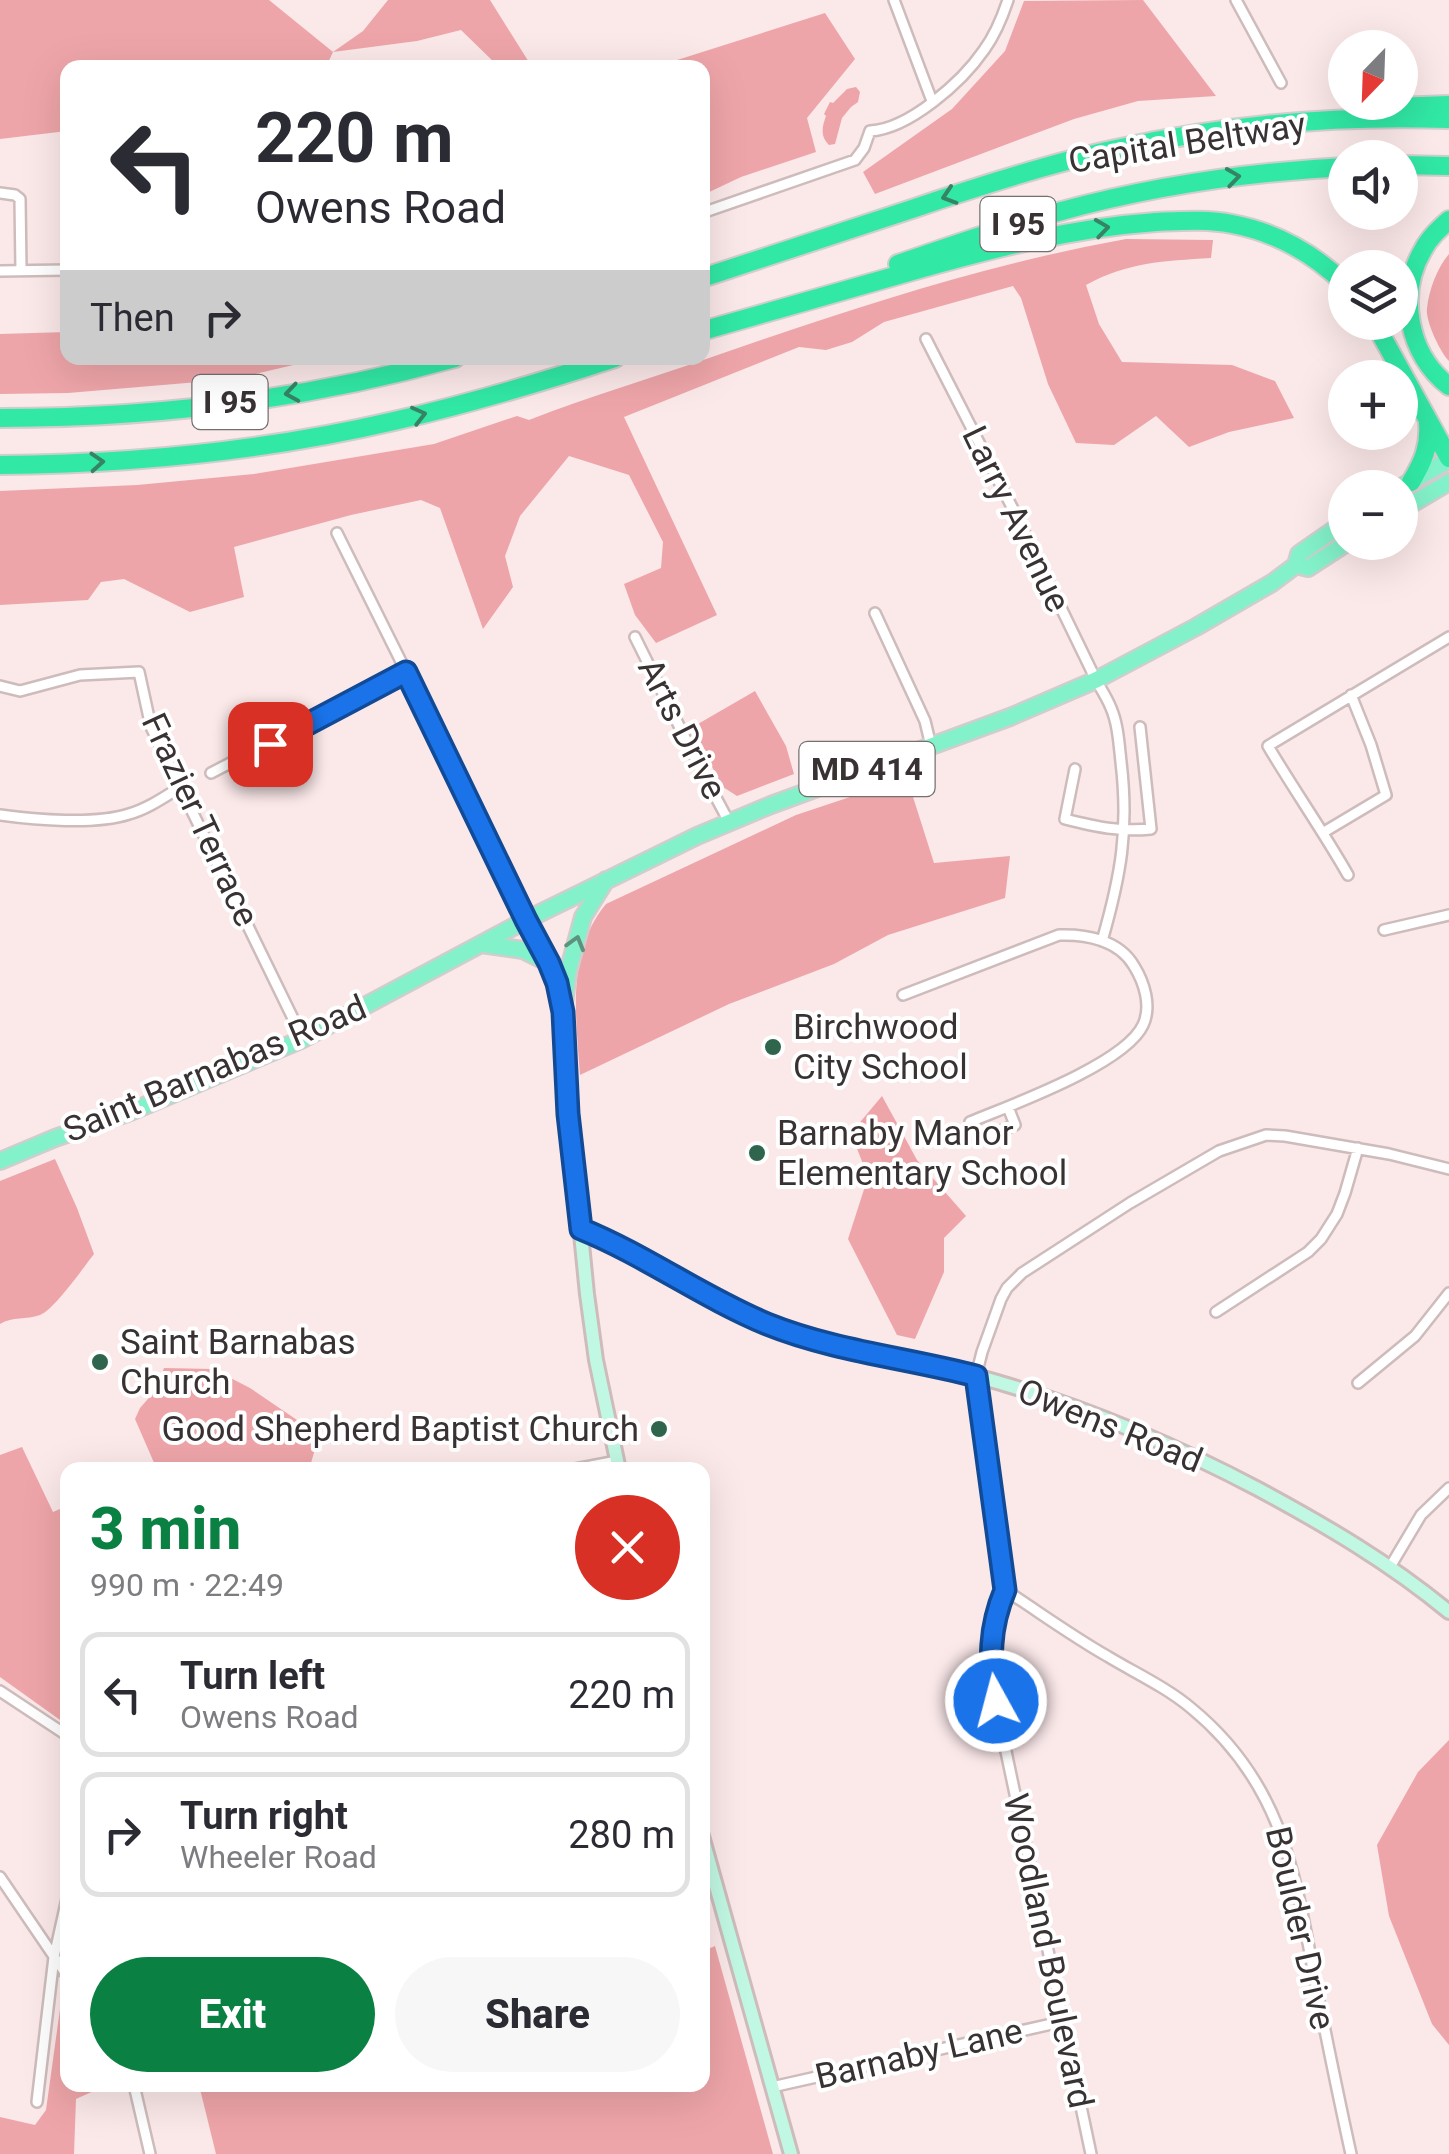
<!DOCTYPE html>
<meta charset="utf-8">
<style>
body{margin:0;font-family:Roboto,sans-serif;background:#f7f7f7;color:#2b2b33;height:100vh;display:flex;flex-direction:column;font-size:38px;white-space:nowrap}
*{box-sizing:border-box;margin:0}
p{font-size:32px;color:#7c7c81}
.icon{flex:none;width:55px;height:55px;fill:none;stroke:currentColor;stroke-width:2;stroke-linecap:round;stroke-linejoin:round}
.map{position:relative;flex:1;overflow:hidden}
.details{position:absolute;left:60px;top:1462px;width:650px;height:630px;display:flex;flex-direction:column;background:#fff;border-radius:20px;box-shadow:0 10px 40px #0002}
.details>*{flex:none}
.banner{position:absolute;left:60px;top:60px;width:650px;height:305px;border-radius:20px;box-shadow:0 10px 40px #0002;background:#fff;color:#2b2b33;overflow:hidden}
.needle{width:65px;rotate:203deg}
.tools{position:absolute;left:1328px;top:30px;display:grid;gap:20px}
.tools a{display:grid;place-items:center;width:90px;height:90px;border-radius:50%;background:#fff;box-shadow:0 10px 40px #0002;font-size:50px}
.pin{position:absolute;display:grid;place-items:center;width:85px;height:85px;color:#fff;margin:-42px;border-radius:20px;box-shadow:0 5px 15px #0006}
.me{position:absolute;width:110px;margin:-55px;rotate:353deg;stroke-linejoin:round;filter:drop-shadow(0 0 8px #0008)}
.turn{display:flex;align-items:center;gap:35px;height:210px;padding:0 30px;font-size:45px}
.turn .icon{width:130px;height:130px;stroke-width:2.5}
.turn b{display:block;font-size:70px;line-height:85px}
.then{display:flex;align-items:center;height:95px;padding:0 30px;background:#0003;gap:20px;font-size:38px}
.round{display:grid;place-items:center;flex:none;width:105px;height:105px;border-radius:52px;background:#f7f7f7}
.summary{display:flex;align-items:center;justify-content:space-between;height:170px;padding:0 30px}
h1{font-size:60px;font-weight:800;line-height:75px;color:#0b8043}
.action{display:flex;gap:20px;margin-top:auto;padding:20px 30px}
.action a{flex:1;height:115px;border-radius:60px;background:#0b8043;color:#fff;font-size:40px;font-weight:800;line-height:115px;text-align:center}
.action a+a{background:#f7f7f7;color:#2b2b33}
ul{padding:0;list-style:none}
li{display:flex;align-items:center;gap:30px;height:125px;margin:0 20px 15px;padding:0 10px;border:5px solid #e1e1e2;border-radius:20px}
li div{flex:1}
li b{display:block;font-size:38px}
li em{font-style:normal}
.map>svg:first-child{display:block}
.green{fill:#eea5a9}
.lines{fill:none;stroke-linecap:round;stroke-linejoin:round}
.street-casing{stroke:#cebcbc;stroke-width:14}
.secondary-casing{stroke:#cebcbc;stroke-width:18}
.primary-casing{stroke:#cfcece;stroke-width:20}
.highway-casing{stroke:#cfcece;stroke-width:22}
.street{stroke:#fff;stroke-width:9}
.secondary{stroke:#c1f8e4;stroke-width:12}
.primary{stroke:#83f1c9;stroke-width:15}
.highway{stroke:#31e8a5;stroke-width:18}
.oneway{stroke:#358466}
.oneway2{stroke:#5e927e}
.route-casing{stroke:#114b97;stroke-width:25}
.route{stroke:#1a73e8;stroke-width:18}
.poi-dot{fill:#2e654c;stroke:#fff;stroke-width:4}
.labels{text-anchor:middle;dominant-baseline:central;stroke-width:8;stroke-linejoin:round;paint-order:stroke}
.shield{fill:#fff;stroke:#747070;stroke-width:2.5}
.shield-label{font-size:32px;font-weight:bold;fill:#393233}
.street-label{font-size:35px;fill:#393233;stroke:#fff}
.poi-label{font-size:35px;fill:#393233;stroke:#fff;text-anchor:start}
</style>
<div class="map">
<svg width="1449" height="2154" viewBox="0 0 1449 2154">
<rect width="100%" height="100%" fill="#fbe8e9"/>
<path class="green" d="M 0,0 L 269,0 L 333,52 L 363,31 L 388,0 L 490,0 L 532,67 L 499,67 L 461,30 L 417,41 L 333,52 L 326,67 L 68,68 L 67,131 L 0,139 Z
M 1143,0 L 1216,96 L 1138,101 L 1074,119 L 875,194 L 863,172 L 952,109 L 1005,51 L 1024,1 Z
M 825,13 L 855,59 L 807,118 L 816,152 L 741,177 L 703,195 L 702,68 L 655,67 Z
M 856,87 L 860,92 L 858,102 L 851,107 L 842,118 L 835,144 L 829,145 C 820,136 822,127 826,116 L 824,114 L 830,102 L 833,103 L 847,89 Z
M 1126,239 L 1213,240 L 1211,258 C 1163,261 1128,262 1086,285 L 1099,324 L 1122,362 L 1232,365 L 1275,381 L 1294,418 L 1229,432 L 1189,447 L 1156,416 L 1114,445 L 1076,443 L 1048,384 L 1021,298 L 1013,286 L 884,322 L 852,342 L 826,350 L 799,347 L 624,417 L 717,615 L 656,643 L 635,615 L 624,584 L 661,568 L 663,542 L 629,475 L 569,456 L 520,516 L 505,556 L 513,587 L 483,629 L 440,508 L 421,500 L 351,515 L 234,547 L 244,597 L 190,612 L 124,579 L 101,582 L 88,600 L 0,605 L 0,491 L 137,485 L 254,474 L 434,444 L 517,416 L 529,420 C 588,397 649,379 709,358 C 847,310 982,265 1126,239 Z
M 1449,254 L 1449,361 C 1440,352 1425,320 1427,308 C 1429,290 1437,268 1449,254 Z
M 67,332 L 68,358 L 323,358 L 234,379 L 68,393 L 0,394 L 0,334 Z
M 755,691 L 786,746 L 794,774 L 737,796 L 723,787 L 691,728 Z
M 907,778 L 934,863 L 1010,856 L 1005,898 L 888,935 L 834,964 L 729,1004 L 580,1075 C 576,1017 566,952 606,904 L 796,815 Z
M 882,1096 L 917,1160 L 966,1216 L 944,1238 L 944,1272 L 915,1339 L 897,1335 L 848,1239 L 868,1177 L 851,1133 Z
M 55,1159 L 77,1208 L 94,1254 C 83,1268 54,1310 40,1315 C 26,1320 13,1316 0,1324 L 0,1181 Z
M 164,1368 L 213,1369 L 250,1388 L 319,1435 L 309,1470 L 145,1470 L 155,1465 L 135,1419 L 140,1408 L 154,1392 Z
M 22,1447 L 53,1512 L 67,1506 L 67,1725 L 0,1677 L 0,1455 Z
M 1449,1740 L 1449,2045 L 1432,2024 L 1389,1916 L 1377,1845 L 1418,1772 Z
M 715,1946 L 773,2154 L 216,2154 L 199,2085 L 702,2085 L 703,1951 Z
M 60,2009 L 67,2013 L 68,2085 L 107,2085 L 76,2099 L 74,2154 L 0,2154 L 0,2117 L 35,2125 L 46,2110 Z"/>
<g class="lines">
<g class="street-casing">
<path id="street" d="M 894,0 L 932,101
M 1236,0 L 1281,83
M 0,193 L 15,195 L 20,199 L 21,270
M 702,213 L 855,160 L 864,148 L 870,131 C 909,129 962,82 984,50 C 995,35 1002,18 1008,0
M 0,271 L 68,270
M 926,339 L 1015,513 L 1096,680 C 1101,689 1107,698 1111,708 C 1118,724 1119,744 1121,762 C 1129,830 1121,875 1102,941
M 337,533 L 459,778 L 526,920
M 875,613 L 925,721 L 931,746
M 635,637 L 698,764 L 729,822
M 0,686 L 20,691 L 80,675 L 139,672 L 151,727 L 303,1039
M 1075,769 L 1065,819 C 1097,827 1119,832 1151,829 L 1140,727
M 211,773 L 406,672
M 0,815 C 36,820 95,825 129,814 C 147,809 163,798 179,788
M 1324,832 L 1386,795 L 1371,745 L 1351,695
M 1348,875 C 1323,831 1294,790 1268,746 L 1449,637
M 1384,930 L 1449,915
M 903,995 L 1059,935 C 1086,934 1119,940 1134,966 C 1144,982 1152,1006 1143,1025 C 1125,1064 1011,1105 970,1122 L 978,1140 L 1015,1125 L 1008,1107
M 1216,1312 L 1308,1252 L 1321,1239 L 1337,1214 L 1345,1193 L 1358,1148
M 1358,1383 L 1415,1336 L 1449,1293
M 570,1470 L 617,1461
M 1390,1567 L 1421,1515 L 1449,1488
M 1005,1590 C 1039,1612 1072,1636 1107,1656 C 1135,1673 1166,1687 1191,1708 C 1285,1785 1296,1879 1317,1991 C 1328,2045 1339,2100 1351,2154
M 0,1691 L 68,1736
M 0,1877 L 68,1977
M 134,2085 L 150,2154
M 772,2087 L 1065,2021
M 37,2102 L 54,1957 L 68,1894
M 1091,2154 L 1000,1723 C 991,1673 984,1638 1005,1590 L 976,1376 L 982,1352 L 1001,1299 L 1007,1288 L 1022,1273 L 1130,1203 L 1219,1151 L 1266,1135 L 1285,1136 L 1389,1154 L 1449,1169"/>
</g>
<g class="secondary-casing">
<path id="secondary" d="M 526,920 L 549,963 L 557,983 L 563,1011 L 569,1114 L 587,1294 L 596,1360 L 619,1470
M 581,1229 C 646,1256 704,1299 770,1325 C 836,1351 908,1358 976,1376 C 1075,1403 1167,1441 1258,1489 C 1325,1525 1390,1563 1449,1612
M 702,1836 L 791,2154"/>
</g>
<g class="primary-casing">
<path id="primary" d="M 1400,488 L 1449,460
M 1400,511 L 1449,482
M 1296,565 L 1308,568 L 1348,542
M 481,944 L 523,950 L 549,963
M 563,1011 L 568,972 L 583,917 L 606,880
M 0,1161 L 55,1138 L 130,1112 L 303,1039 L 526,920 L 697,836 L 771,805 L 1010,717 L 1096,680 L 1196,627 L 1272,583 L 1296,565 L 1299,554 L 1345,522"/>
</g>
<g class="highway-casing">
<path id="highway" d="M 1395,107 L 1449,105
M 1400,165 L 1449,166
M 1449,220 C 1439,229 1429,238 1423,250 C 1397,294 1408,355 1449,386
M 898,264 C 951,246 1004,227 1058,212 C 1152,186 1248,172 1345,167
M 702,278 C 772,255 842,232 912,209 C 979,186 1047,164 1116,149 C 1225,125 1337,115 1449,119
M 1374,322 L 1449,458
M 702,331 C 771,311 840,292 909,272 C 990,249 1071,228 1156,222 C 1181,221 1207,219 1232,224 C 1275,232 1314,254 1345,284
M 0,418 C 152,418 309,399 455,358
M 0,465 C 133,464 265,451 394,421 C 469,404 542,382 615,358
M 1411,482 C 1423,462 1430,446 1428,423"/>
</g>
<use href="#street" class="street"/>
<use href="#secondary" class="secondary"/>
<use href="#primary" class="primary"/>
<use href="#highway" class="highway"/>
</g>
<defs><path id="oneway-chevron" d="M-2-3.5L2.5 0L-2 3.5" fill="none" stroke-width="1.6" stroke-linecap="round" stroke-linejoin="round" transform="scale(2.5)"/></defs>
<g class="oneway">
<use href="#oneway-chevron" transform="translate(1233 177) rotate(-8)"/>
<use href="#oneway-chevron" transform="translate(949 196) rotate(162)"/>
<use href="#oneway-chevron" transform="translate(1102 228) rotate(-8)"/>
<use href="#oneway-chevron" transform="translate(292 393) rotate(171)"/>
<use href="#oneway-chevron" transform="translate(419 415) rotate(-14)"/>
<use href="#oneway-chevron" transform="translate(97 462) rotate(-4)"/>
</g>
<use class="oneway2" href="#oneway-chevron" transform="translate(576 943) rotate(-74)"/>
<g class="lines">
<g class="route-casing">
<path id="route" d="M 270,744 L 406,672 L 526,920 L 549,963 L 557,983 L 563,1012 L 568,1114 L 581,1229 C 645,1255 702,1297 767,1324 C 834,1351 907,1358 976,1376 L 1005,1590 C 989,1628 989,1661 996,1701"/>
</g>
<use href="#route" class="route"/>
</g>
<g class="poi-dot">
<circle cx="773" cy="1047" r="10"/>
<circle cx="757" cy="1153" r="10"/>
<circle cx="100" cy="1362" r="10"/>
<circle cx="659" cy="1429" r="10"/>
</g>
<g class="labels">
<g class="shield">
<rect x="980.5" y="197" width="75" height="54" rx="8"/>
<rect x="192.5" y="375" width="75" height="54" rx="8"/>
<rect x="799.5" y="742" width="135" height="54" rx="8"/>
</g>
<g class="shield-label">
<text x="1018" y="224">I 95</text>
<text x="230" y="402">I 95</text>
<text x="867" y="769">MD 414</text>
</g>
<g class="street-label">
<text transform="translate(1187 143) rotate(-9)">Capital Beltway</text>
<text transform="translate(1016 519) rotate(64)">Larry Avenue</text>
<text transform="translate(682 729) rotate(63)">Arts Drive</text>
<text transform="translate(200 820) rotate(65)">Frazier Terrace</text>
<text transform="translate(215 1069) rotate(-23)">Saint Barnabas Road</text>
<text transform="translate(1110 1426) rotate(22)">Owens Road</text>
<text transform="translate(1300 1928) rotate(77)">Boulder Drive</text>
<text transform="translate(1048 1951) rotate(78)">Woodland Boulevard</text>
<text transform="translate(919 2054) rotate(-13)">Barnaby Lane</text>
</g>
<g class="poi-label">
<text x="793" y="1027">Birchwood<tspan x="793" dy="40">City School</tspan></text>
<text x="777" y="1133">Barnaby Manor<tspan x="777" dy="40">Elementary School</tspan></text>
<text x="120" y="1342">Saint Barnabas<tspan x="120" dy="40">Church</tspan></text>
<text x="639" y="1429" text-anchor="end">Good Shepherd Baptist Church</text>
</g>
</g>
</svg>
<div class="tools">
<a><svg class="needle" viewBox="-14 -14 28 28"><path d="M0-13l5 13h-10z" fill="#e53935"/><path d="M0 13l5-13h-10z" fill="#7c7c81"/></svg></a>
<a><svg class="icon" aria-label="sound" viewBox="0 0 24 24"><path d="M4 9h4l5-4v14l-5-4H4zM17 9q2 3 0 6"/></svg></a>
<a><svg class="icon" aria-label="layers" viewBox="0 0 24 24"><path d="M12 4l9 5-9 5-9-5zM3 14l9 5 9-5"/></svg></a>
<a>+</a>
<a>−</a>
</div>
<div class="pin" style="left:270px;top:744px;background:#d93025"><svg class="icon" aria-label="arrive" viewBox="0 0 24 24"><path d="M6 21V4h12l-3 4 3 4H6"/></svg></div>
<svg class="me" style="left:996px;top:1701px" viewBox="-20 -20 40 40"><circle r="17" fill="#1a73e8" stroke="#fff" stroke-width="3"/><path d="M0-11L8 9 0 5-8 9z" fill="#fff"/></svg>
<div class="banner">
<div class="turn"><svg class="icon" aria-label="left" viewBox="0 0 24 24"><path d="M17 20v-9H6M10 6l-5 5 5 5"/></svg><div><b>220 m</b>Owens Road</div></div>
<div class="then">Then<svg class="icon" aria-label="right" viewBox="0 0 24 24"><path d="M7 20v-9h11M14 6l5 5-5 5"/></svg></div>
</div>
<section class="details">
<div class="summary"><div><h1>3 min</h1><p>990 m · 22:49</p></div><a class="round" style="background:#d93025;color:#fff"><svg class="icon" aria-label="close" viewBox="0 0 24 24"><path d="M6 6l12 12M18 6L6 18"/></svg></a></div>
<ul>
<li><svg class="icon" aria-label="left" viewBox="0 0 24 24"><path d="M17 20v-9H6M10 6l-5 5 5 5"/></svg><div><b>Turn left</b><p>Owens Road</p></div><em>220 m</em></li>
<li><svg class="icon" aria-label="right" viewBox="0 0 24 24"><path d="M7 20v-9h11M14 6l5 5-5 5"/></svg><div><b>Turn right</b><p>Wheeler Road</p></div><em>280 m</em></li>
</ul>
<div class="action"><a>Exit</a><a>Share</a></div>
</section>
</div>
